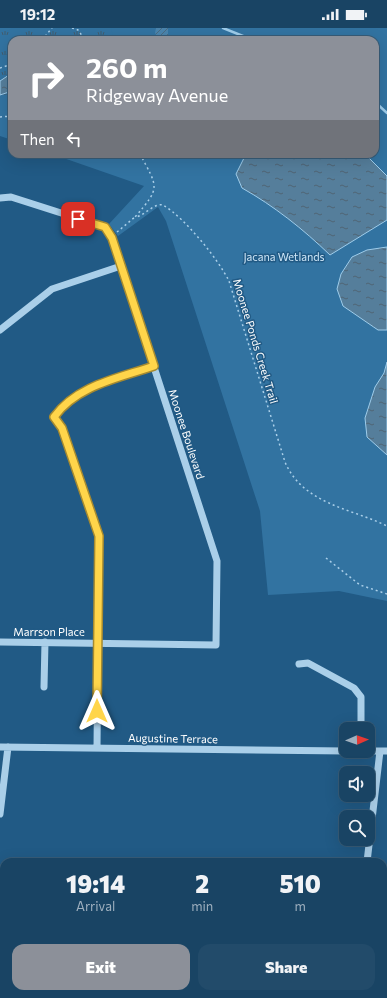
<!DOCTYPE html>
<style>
body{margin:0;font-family:Commissioner,sans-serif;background:#224b6a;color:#f1f3f6;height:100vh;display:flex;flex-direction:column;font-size:15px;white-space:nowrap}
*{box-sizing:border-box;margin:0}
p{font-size:13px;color:#9fb0bf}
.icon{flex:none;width:22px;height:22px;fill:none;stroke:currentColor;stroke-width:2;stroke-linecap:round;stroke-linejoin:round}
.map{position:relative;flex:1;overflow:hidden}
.drawer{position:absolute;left:0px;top:830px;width:387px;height:140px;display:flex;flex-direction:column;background:#194464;border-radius:12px 12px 0 0;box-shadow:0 4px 16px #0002,0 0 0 1px #375c78}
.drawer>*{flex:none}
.banner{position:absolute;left:8px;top:8px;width:371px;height:122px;border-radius:12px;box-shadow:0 4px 16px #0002,0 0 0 1px #375c78;background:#8c9099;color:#fff;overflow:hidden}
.needle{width:26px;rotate:88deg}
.fabs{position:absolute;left:339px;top:694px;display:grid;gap:8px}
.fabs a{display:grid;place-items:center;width:36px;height:36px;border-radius:8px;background:#194464;box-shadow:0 4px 16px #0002,0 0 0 1px #375c78;font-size:20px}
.pin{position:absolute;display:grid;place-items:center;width:34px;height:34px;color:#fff;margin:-17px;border-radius:8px;box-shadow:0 2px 6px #0006}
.me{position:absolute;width:44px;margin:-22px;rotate:0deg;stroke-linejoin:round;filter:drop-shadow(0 0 3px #0008)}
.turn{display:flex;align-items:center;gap:14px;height:84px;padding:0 12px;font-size:18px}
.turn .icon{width:52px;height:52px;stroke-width:2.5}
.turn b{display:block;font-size:28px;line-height:34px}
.then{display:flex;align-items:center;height:38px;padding:0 12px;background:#0003;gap:8px;font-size:15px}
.eta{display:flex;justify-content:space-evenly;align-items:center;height:68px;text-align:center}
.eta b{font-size:24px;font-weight:800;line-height:28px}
.button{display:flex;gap:8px;margin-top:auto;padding:8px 12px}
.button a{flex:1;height:46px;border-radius:12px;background:#8c9099;color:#fff;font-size:16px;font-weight:800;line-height:46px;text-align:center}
.button a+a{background:#224b6a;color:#f1f3f6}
.status{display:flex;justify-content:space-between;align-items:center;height:28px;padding:0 20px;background:#194464;direction:ltr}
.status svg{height:11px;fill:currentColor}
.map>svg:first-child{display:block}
.grass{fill:url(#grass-tufts)}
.park{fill:#3273a1}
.water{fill:url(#water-ripples);stroke:#9eccea}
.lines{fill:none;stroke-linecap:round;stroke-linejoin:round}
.stream{stroke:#9eccea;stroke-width:2.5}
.building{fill:url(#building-hatch)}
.path{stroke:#aacfe9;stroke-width:1.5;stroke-dasharray:2 3;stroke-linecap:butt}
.minor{stroke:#aacfe9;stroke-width:7}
.route-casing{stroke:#a68a30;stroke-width:10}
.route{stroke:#ffd54a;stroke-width:7}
.labels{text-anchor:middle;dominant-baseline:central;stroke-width:3;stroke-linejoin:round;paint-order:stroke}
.park-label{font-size:11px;fill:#cee6f7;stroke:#215a85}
.street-label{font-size:11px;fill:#fff;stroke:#215a85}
</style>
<div class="status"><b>19:12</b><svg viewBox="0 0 49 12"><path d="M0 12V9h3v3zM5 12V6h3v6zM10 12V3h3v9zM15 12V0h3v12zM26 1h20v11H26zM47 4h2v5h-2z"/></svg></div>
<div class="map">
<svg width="387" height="970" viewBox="0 0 387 970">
<defs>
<pattern id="grass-tufts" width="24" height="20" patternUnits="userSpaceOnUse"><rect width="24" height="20" fill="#3273a1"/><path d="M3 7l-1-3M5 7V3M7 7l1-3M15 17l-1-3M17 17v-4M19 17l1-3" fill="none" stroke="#425c6e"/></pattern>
<pattern id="water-ripples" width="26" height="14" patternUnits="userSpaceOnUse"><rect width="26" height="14" fill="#557e9b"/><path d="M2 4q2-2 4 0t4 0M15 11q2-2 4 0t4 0" fill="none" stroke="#506574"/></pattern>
<pattern id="building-hatch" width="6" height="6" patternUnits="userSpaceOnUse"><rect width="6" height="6" fill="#4a84ad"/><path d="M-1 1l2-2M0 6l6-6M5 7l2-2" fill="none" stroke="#4b6b81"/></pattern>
</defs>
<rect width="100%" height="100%" fill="#215a85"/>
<path class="grass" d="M 0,0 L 115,0 L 118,12 L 12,12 L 12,86 L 0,84 Z"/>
<path class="park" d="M 111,0 L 387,0 L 387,573 L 339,563 L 268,567 L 260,483 L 166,193 L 158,179 L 118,208 L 109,196 L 144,158 L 52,126 L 375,126 L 375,12 L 114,12 Z
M 12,81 L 12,112 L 0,108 L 0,83 Z
M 383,855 L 387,855 L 387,965 L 383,965 Z"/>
<path class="water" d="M 12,45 L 12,65 L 9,64 L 0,67 L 0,53 Z
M 246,126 L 365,126 L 387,148 L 387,192 L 330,227 C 303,201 274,178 242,160 L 236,146 Z
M 387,219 L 387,302 L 378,302 L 343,278 L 337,261 L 341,246 L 352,229 L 367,222 Z
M 387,334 L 387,427 L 367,409 L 365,390 L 375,359 L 384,345 Z"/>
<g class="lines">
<path class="stream" d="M 223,0 L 253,12
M 375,74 L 387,85"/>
</g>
<path class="building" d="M 156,0 L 168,0 L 168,8 L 164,11 L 158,10 L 155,5 Z"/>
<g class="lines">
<path class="path" d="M 72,0 L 78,2 L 85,12
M 42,12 L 52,0
M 0,40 L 12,36
M 0,89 L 12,88
M 140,126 C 158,160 161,159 135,189 C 145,188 153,175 163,177 C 185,190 218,231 229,253 L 285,434 C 303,476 350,480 387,498
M 117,204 L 135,189
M 326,530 L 360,557 L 387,566
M 383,867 L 387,873"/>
<path class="minor" d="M 0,170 L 11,169 L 105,199 L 112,210 L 217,533 L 216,617 L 0,614
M 0,302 L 52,261 L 121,238
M 299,636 L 308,635 L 354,660 L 361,669 L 361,701
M 44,659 L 45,614
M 0,719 L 346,723
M 97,720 L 99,508 L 62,400 L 54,389 C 78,358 119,349 154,338
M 364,723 L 387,723
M 0,786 L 8,719
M 367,834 L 380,723
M 0,842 L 4,842
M 383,847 L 387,847
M 0,933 L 4,936
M 50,966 L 384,970"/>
</g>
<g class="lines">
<g class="route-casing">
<path id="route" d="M 78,191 L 105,199 L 112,210 L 154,338 C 119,350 77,357 54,389 L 62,400 L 99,508 L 97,683"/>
</g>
<use href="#route" class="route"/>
</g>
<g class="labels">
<g class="park-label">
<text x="284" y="228">Jacana Wetlands</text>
</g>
<g class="street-label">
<text transform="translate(256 313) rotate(73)">Moonee Ponds Creek Trail</text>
<text transform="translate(187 406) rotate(72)">Moonee Boulevard</text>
<text x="49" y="603">Marrson Place</text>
<text transform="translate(173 710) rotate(1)">Augustine Terrace</text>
</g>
</g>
</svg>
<div class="fabs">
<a><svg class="needle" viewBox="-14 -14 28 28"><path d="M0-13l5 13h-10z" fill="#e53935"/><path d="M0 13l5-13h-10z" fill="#9fb0bf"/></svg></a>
<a><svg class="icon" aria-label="sound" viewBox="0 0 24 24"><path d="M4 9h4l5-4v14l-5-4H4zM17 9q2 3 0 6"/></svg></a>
<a><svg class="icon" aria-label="search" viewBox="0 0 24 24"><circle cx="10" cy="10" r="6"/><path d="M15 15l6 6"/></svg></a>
</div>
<div class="pin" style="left:78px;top:191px;background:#d93025"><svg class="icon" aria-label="arrive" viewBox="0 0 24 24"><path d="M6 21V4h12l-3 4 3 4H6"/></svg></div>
<svg class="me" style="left:97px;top:683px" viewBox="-20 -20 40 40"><path d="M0-17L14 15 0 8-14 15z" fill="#ffd54a" stroke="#fff" stroke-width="4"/></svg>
<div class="banner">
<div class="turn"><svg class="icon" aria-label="right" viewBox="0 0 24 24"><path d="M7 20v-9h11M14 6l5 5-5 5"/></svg><div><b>260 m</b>Ridgeway Avenue</div></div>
<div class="then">Then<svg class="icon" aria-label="left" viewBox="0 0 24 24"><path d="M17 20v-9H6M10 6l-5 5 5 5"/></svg></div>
</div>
<section class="drawer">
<div class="eta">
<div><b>19:14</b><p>Arrival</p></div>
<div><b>2</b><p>min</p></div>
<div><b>510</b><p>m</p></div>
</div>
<div class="button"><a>Exit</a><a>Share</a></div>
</section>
</div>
